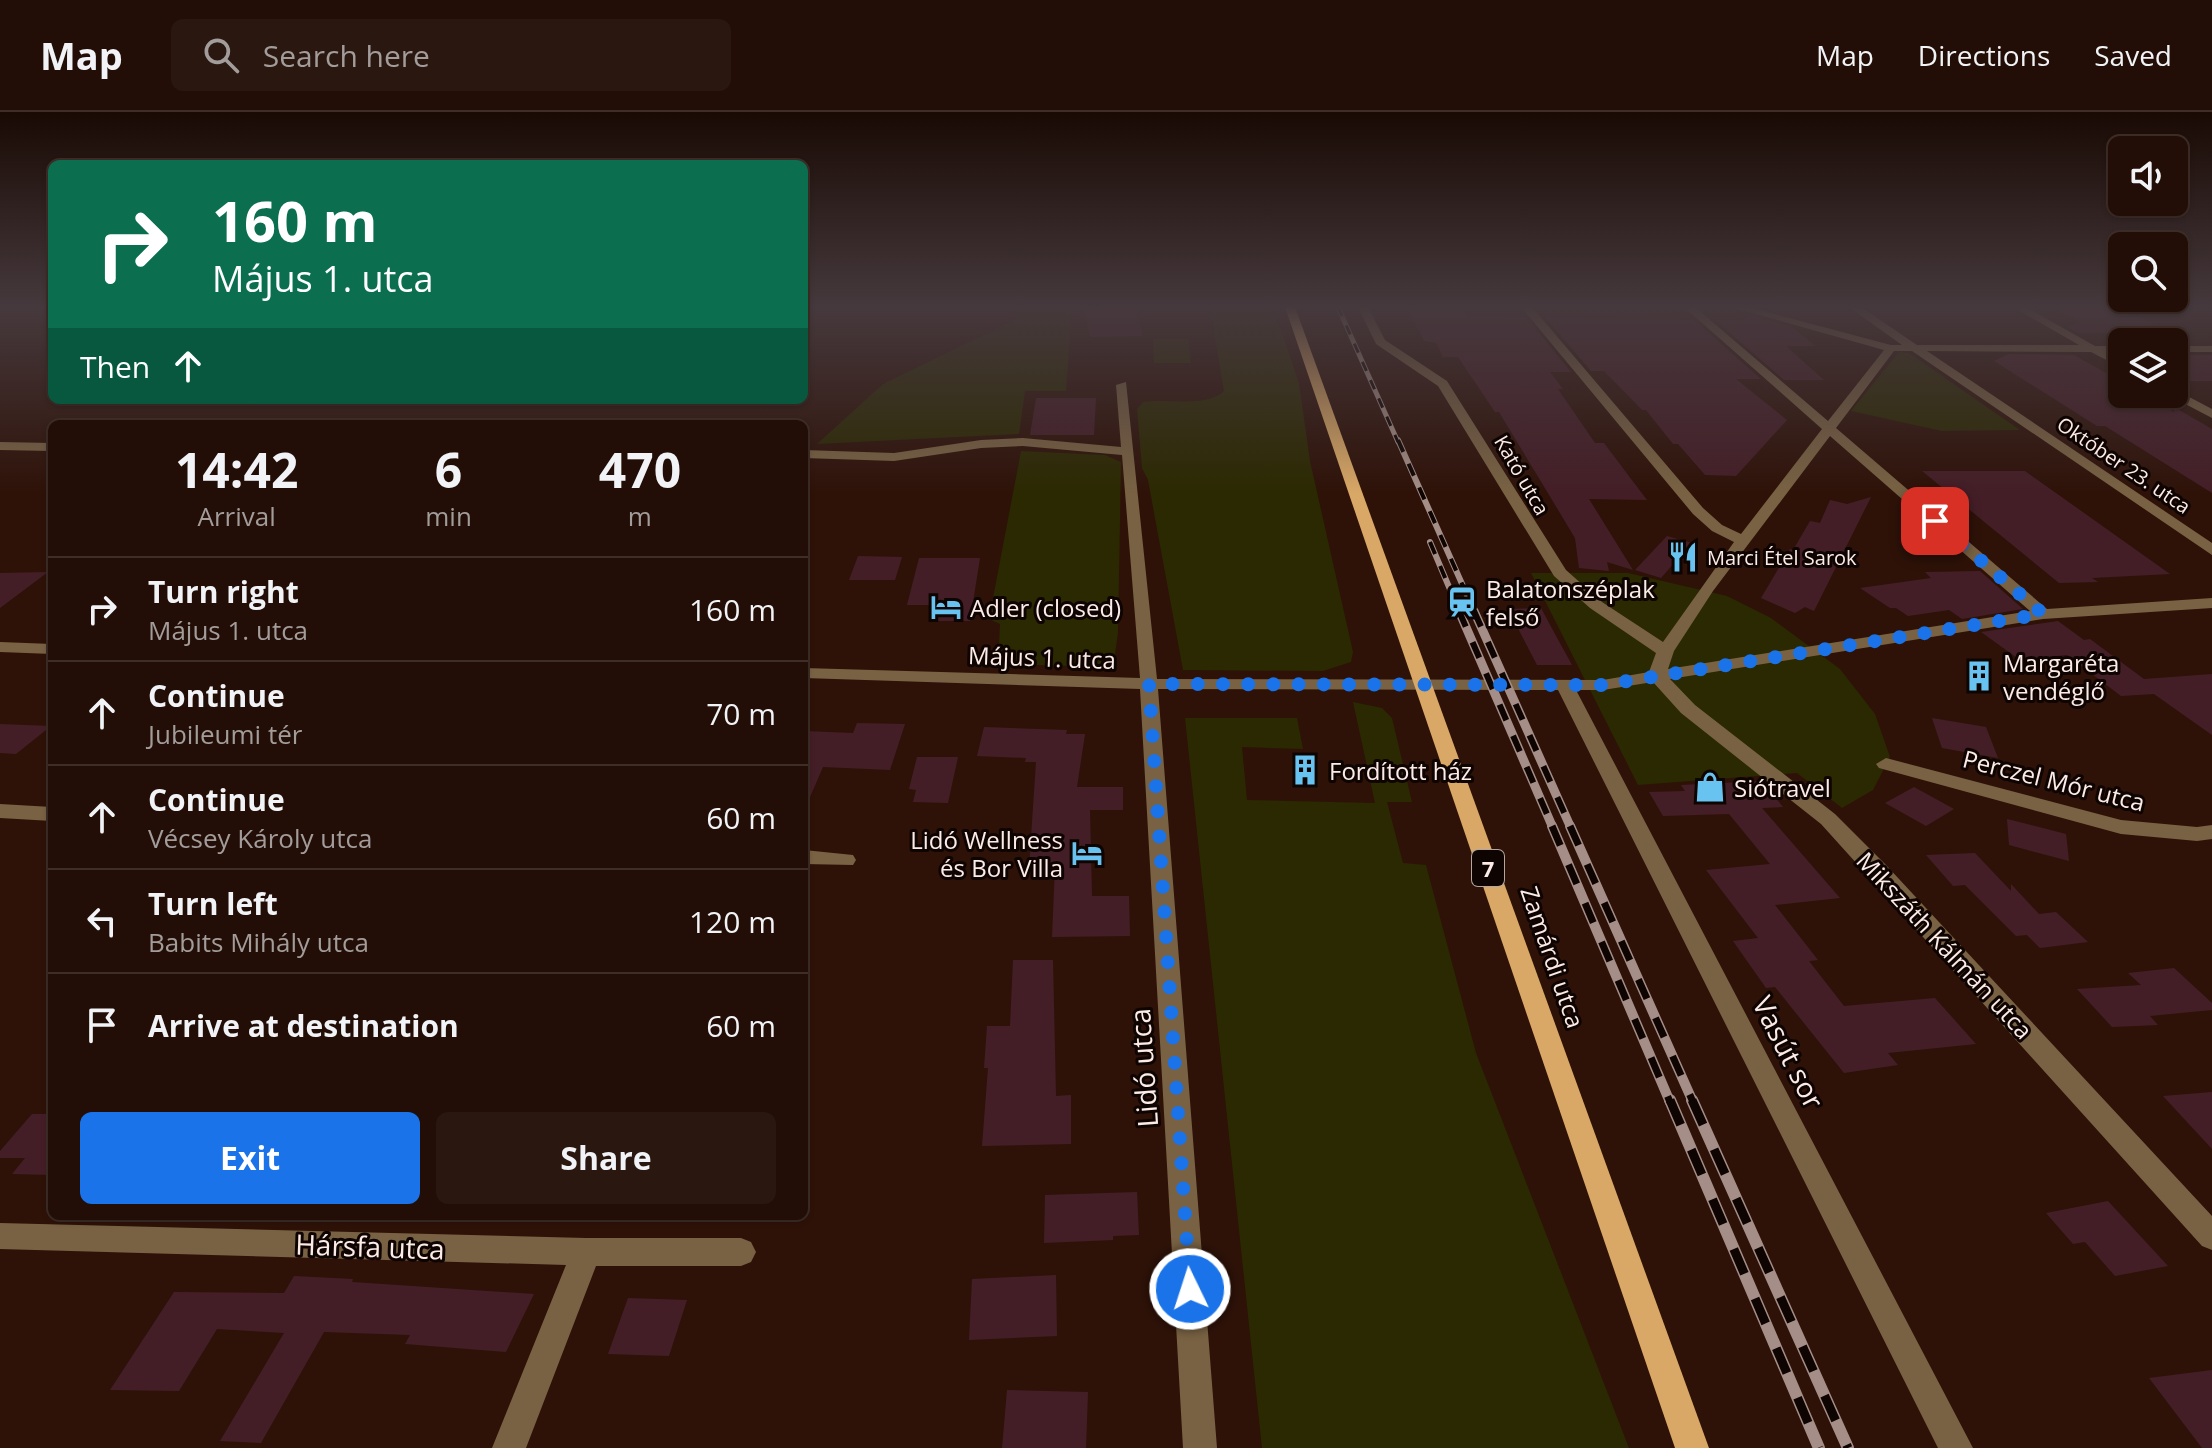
<!DOCTYPE html>
<meta charset="utf-8">
<style>
body{margin:0;font-family:"Open Sans",sans-serif;background:#2a1710;color:#f1f3f6;height:100vh;display:flex;flex-direction:column;font-size:30px;white-space:nowrap}
*{box-sizing:border-box;margin:0}
p{font-size:26px;color:#a29c9b}
.icon{flex:none;width:44px;height:44px;fill:none;stroke:currentColor;stroke-width:2;stroke-linecap:round;stroke-linejoin:round}
.map{position:relative;flex:1;overflow:hidden}
.details{position:absolute;left:48px;top:308px;width:760px;height:800px;display:flex;flex-direction:column;background:#220e06;border-radius:12px;box-shadow:0 2px 6px #0004,0 0 0 2px #3f2e28}
.details>*{flex:none}
.hud{position:absolute;left:48px;top:48px;width:760px;height:244px;border-radius:12px;box-shadow:0 2px 6px #0004,0 0 0 2px #3f2e28;background:#0b6e4f;color:#fff;overflow:hidden}
.controls{position:absolute;left:2108px;top:24px;display:grid;gap:16px}
.controls a{display:grid;place-items:center;width:80px;height:80px;border-radius:12px;background:#220e06;box-shadow:0 2px 6px #0004,0 0 0 2px #3f2e28;font-size:40px}
.pin{position:absolute;display:grid;place-items:center;width:68px;height:68px;color:#fff;margin:-34px;border-radius:16px;box-shadow:0 4px 12px #0006}
.me{position:absolute;width:88px;margin:-44px;rotate:356deg;stroke-linejoin:round;filter:drop-shadow(0 0 6px #0008)}
.turn{display:flex;align-items:center;gap:28px;height:168px;padding:0 32px;font-size:36px}
.turn .icon{width:104px;height:104px;stroke-width:2.5}
.turn b{display:block;font-size:56px;line-height:68px}
.then{display:flex;align-items:center;height:76px;padding:0 32px;background:#0003;gap:16px;font-size:30px}
.eta{display:flex;justify-content:space-evenly;align-items:center;height:136px;text-align:center}
.eta b{font-size:48px;font-weight:700;line-height:56px}
.primary-button{display:flex;gap:16px;margin-top:auto;padding:16px 32px}
.primary-button a{flex:1;height:92px;border-radius:12px;background:#1a73e8;color:#fff;font-size:32px;font-weight:700;line-height:92px;text-align:center}
.primary-button a+a{background:#2a1710;color:#f1f3f6}
ul{padding:0;list-style:none}
li{display:flex;align-items:center;gap:24px;height:104px;padding:0 32px;border-top:2px solid #3f2e28}
li div{flex:1}
li b{display:block;font-size:30px}
li em{font-style:normal}
header{display:flex;align-items:center;gap:48px;box-sizing:border-box;height:112px;padding:0 40px;background:#220e06;border-bottom:2px solid #3f2e28}
header strong{font-size:38px}
nav{display:flex;gap:44px;margin-inline-start:auto;font-size:28px}
.search{width:560px;height:72px;background:#2a1710;display:flex;align-items:center;gap:20px;box-sizing:border-box;padding:0 28px;border-radius:12px;color:#a29c9b;font-size:30px}
.map>svg:first-child{display:block}
.green{fill:#2b2901}
.building{fill:#441e27}
.lines{fill:none;stroke-linecap:round;stroke-linejoin:round}
.minor{fill:#796243;fill-rule:evenodd}
.primary{fill:#d9a866;fill-rule:evenodd}
.rail-far4-casing{stroke:#a48e87;stroke-width:5}
.rail-far3-casing{stroke:#a48e87;stroke-width:6}
.rail-far2-casing{stroke:#a48e87;stroke-width:9}
.rail-far1-casing{stroke:#a48e87;stroke-width:10}
.rail-casing{stroke:#a48e87;stroke-width:12}
.rail-far4{stroke:#0e0402;stroke-width:3;stroke-dasharray:10;stroke-linecap:butt}
.rail-far3{stroke:#0e0402;stroke-width:4;stroke-dasharray:13;stroke-linecap:butt}
.rail-far2{stroke:#0e0402;stroke-width:6;stroke-dasharray:17;stroke-linecap:butt}
.rail-far1{stroke:#0e0402;stroke-width:7;stroke-dasharray:21;stroke-linecap:butt}
.rail{stroke:#0e0402;stroke-width:9;stroke-dasharray:27;stroke-linecap:butt}
.route{stroke:#1a73e8;stroke-width:14;stroke-dasharray:0 25.2}
.labels{text-anchor:middle;dominant-baseline:central;stroke-width:6;stroke-linejoin:round;paint-order:stroke}
.far-street-label{font-size:20px;fill:#fcebe6;stroke:#0e0402}
.far-poi-label{font-size:20px;fill:#fcebe6;stroke:#0e0402;text-anchor:start}
.shield{fill:#0e0402;stroke:#b5a6a2;stroke-width:2}
.shield-label{font-size:22px;font-weight:bold;fill:#fcebe6}
.poi-label{font-size:24px;fill:#fcebe6;stroke:#0e0402;text-anchor:start}
.street-label{font-size:24px;fill:#fcebe6;stroke:#0e0402}
.near-street-label{font-size:28px;fill:#fcebe6;stroke:#0e0402}
</style>
<header>
<strong>Map</strong>
<div class="search"><svg class="icon" aria-label="search" viewBox="0 0 24 24"><circle cx="10" cy="10" r="6"/><path d="M15 15l6 6"/></svg>Search here</div>
<nav><a>Map</a><a>Directions</a><a>Saved</a></nav>
</header>
<div class="map">
<svg width="2212" height="1336" viewBox="0 0 2212 1336">
<rect width="100%" height="100%" fill="#2e1208"/>
<path class="green" d="M 1017,195 L 1072,195 L 1066,279 L 1025,279 L 1019,322 L 817,332 L 883,272 L 1015,208 Z
M 1210,195 L 1273,195 L 1299,271 L 1310,349 L 1353,540 L 1351,550 L 1323,559 L 1183,558 L 1148,368 L 1142,356 L 1137,297 L 1143,290 C 1166,286 1207,296 1224,279 Z
M 1153,227 L 1188,227 L 1191,251 L 1154,251 Z
M 1899,240 L 1909,241 L 2020,318 L 1942,319 L 1851,299 Z
M 1021,339 L 1105,343 L 1121,350 L 1118,521 L 1113,555 L 998,552 L 1000,512 L 989,507 Z
M 1531,461 L 1628,461 L 1727,484 L 1771,506 L 1840,557 L 1875,602 L 1890,645 L 1873,678 L 1842,696 L 1797,661 L 1638,673 Z
M 1353,590 L 1382,596 L 1392,606 L 1412,690 L 1387,690 L 1403,751 L 1426,753 L 1476,941 L 1629,1336 L 1262,1336 L 1185,606 L 1297,606 L 1303,637 L 1242,635 L 1247,688 L 1375,691 Z"/>
<path class="building" d="M 1136,195 L 1143,224 L 1090,225 L 1084,197 Z
M 1407,195 L 1461,195 L 1467,204 L 1526,205 L 1571,260 L 1550,260 L 1563,277 L 1558,277 L 1595,331 L 1604,331 L 1647,388 L 1589,387 L 1633,458 L 1607,450 L 1609,459 L 1579,456 L 1575,426 L 1499,300 L 1495,300 L 1458,245 L 1443,245 L 1436,231 L 1424,229 Z
M 2053,195 L 2120,195 L 2170,221 L 2078,221 L 2068,215 L 2080,210 Z
M 1753,204 L 1792,215 L 1816,234 L 1786,234 L 1824,268 L 1784,268 L 1715,208 L 1742,208 Z
M 1545,205 L 1694,208 L 1761,267 L 1736,267 L 1787,308 L 1736,364 L 1705,363 L 1678,332 L 1673,332 L 1646,298 L 1642,298 L 1604,259 L 1591,259 Z
M 2008,242 L 2074,243 L 2122,270 L 2122,282 L 2142,282 L 2174,300 L 2174,295 L 2212,317 L 2212,381 L 2105,314 L 2097,314 L 1994,249 Z
M 2174,243 L 2212,243 L 2212,269 L 2174,269 Z
M 1036,286 L 1096,286 L 1094,323 L 1030,323 Z
M 1922,359 L 2025,359 L 2170,462 L 2092,466 L 2098,470 L 2059,471 Z
M 1871,385 L 1814,499 L 1805,495 L 1795,501 L 1761,486 L 1790,437 L 1793,438 L 1810,409 L 1820,411 L 1830,388 L 1847,392 Z
M 1667,424 L 1692,431 L 1661,466 L 1635,458 Z
M 858,444 L 902,445 L 895,468 L 849,468 Z
M 919,446 L 980,446 L 970,509 L 932,509 L 935,493 L 907,493 Z
M 1980,459 L 2023,497 L 1962,507 L 1949,498 L 1908,504 L 1896,496 L 1890,496 L 1860,476 L 1931,466 L 1925,460 Z
M 48,460 L 0,496 L 0,461 Z
M 1541,496 L 1556,524 L 1572,553 L 1537,553 L 1508,497 Z
M 2058,509 L 2084,528 L 2090,527 L 2144,567 L 2212,562 L 2212,623 L 2154,582 L 2121,584 L 2067,543 L 2020,548 L 1981,520 Z
M 1932,606 L 1986,615 L 1998,646 L 1942,636 Z
M 857,611 L 905,612 L 890,658 L 823,655 L 804,699 L 804,619 L 853,621 Z
M 0,612 L 51,614 L 16,642 L 0,641 Z
M 984,615 L 1067,618 L 1066,622 L 1085,622 L 1077,675 L 1123,675 L 1123,698 L 1090,698 L 1092,784 L 1129,784 L 1130,824 L 1052,825 L 1055,756 L 1029,756 L 1036,650 L 1025,650 L 1026,646 L 977,644 Z
M 917,645 L 958,645 L 948,691 L 913,690 L 916,678 L 909,677 Z
M 1762,669 L 1783,695 L 1762,696 L 1840,786 L 1775,793 L 1818,848 L 1809,849 L 1844,894 L 1935,886 L 1976,932 L 1888,941 L 1898,953 L 1844,961 L 1775,875 L 1766,876 L 1733,829 L 1758,826 L 1706,758 L 1770,752 L 1729,702 L 1663,704 L 1649,680 L 1685,679 L 1681,673 Z
M 1914,675 L 1954,697 L 1926,714 L 1885,691 Z
M 2007,707 L 2066,722 L 2069,749 L 2009,733 Z
M 1975,741 L 2011,779 L 2011,772 L 2039,802 L 2056,800 L 2088,830 L 2040,836 L 2027,823 L 2016,824 L 1965,773 L 1953,774 L 1926,743 Z
M 1013,848 L 1053,848 L 1056,984 L 1071,983 L 1071,1032 L 982,1034 L 988,956 L 984,956 L 987,914 L 1010,914 Z
M 2174,856 L 2212,891 L 2212,898 L 2150,904 L 2158,913 L 2112,915 L 2077,877 L 2141,873 L 2128,861 Z
M 2212,980 L 2212,1037 L 2163,984 Z
M 32,1002 L 52,1002 L 52,1063 L 12,1062 L 25,1046 L 0,1046 L 0,1039 Z
M 1137,1080 L 1139,1123 L 1113,1124 L 1113,1128 L 1044,1131 L 1045,1083 Z
M 2108,1089 L 2168,1154 L 2115,1164 L 2085,1130 L 2073,1132 L 2046,1101 Z
M 1056,1163 L 1057,1224 L 969,1228 L 972,1167 Z
M 294,1164 L 353,1167 L 352,1170 L 534,1182 L 506,1240 L 405,1232 L 410,1223 L 324,1220 L 261,1331 L 220,1329 L 284,1221 L 217,1217 L 179,1279 L 110,1278 L 174,1180 L 284,1181 Z
M 628,1186 L 687,1188 L 669,1244 L 608,1242 Z
M 2212,1258 L 2212,1336 L 2202,1336 L 2149,1266 Z
M 1007,1278 L 1088,1280 L 1086,1336 L 1002,1336 Z"/>
<g class="lines">
<path class="minor" d="M 1358,195 L 1368,195 L 1385,228 L 1447,269 L 1566,458 L 1602,490 L 1663,530 L 1734,430 L 1712,419 L 1693,402 L 1521,195 L 1532,195 L 1703,396 L 1722,413 L 1741,422 L 1822,317 L 1684,195 L 1695,195 L 1828,309 L 1884,238 L 1731,195 L 1748,195 L 1891,233 L 1902,233 L 1849,195 L 1861,195 L 1917,233 L 2079,233 L 2013,195 L 2026,195 L 2095,234 L 2122,234 L 2122,240 L 2107,240 L 2122,248 L 2122,256 L 2091,240 L 1927,239 L 2212,431 L 2212,443 L 1912,239 L 1894,239 L 1836,316 L 2047,497 L 2212,486 L 2212,496 L 2043,507 L 1670,567 L 1695,593 L 1835,702 L 1886,753 L 2212,1104 L 2212,1138 L 2202,1134 L 1821,712 L 1681,601 L 1653,570 L 1603,578 L 1576,578 L 1973,1336 L 1938,1336 L 1558,578 L 1158,577 L 1217,1336 L 1183,1336 L 1140,577 L 804,566 L 804,556 L 1140,566 L 1122,343 L 1023,334 L 981,336 L 894,349 L 804,346 L 804,338 L 894,341 L 981,328 L 1023,326 L 1121,335 L 1116,273 L 1126,270 L 1157,567 L 1603,568 L 1649,560 L 1656,541 L 1590,496 L 1554,464 L 1438,274 L 1376,232 ZM 1830,324 L 2030,499 L 1668,557 L 1674,539 L 1713,479 Z
M 2174,234 L 2212,234 L 2212,240 L 2174,240 Z
M 2174,277 L 2212,297 L 2212,306 L 2170,284 L 2174,282 Z
M 0,330 L 52,331 L 52,339 L 0,338 Z
M 0,530 L 52,532 L 52,542 L 0,540 Z
M 1886,646 L 2121,708 L 2197,715 L 2212,713 L 2212,727 L 2197,729 L 2121,722 L 1879,656 L 1876,652 Z
M 0,692 L 52,695 L 52,709 L 0,706 Z
M 804,738 L 853,743 L 856,748 L 853,753 L 804,752 Z
M 0,1111 L 586,1126 L 741,1126 L 751,1130 L 756,1140 L 751,1150 L 741,1154 L 596,1154 L 526,1336 L 492,1336 L 566,1153 L 0,1137 Z"/>
<path class="primary" d="M 1285,195 L 1295,195 L 1709,1336 L 1675,1336 Z"/>
<g class="rail-far4-casing">
<path id="rail-far4" d="M 1338,195 L 1398,330"/>
</g>
<g class="rail-far3-casing">
<path id="rail-far3" d="M 1398,328 L 1475,501
M 1430,430 L 1460,501"/>
</g>
<g class="rail-far2-casing">
<path id="rail-far2" d="M 1459,499 L 1553,716
M 1474,499 L 1571,716"/>
</g>
<g class="rail-far1-casing">
<path id="rail-far1" d="M 1552,714 L 1670,990
M 1570,714 L 1693,990"/>
</g>
<g class="rail-casing">
<path id="rail" d="M 1670,988 L 1819,1336
M 1692,988 L 1848,1336"/>
</g>
<use href="#rail-far4" class="rail-far4"/>
<use href="#rail-far3" class="rail-far3"/>
<use href="#rail-far2" class="rail-far2"/>
<use href="#rail-far1" class="rail-far1"/>
<use href="#rail" class="rail"/>
</g>
<linearGradient id="sky" x2="0" y2="1"><stop stop-color="#190a04"/><stop offset="0.51" stop-color="#46393d"/><stop offset="1" stop-color="#46393d" stop-opacity="0"/></linearGradient>
<rect width="2212" height="382" fill="url(#sky)"/>
<g class="lines">
<path class="route" d="M 1190,1177 L 1149,572 L 1603,573 L 2043,502 L 1935,409"/>
</g>
<defs>
<g id="restaurant-bare" transform="scale(2.4)"><path d="M-5-6h1v4h1v-4h1v4h1v-4h1v5L-1.5 .5V6h-2V.5L-5-1ZM5-6V6H3V1.5H1.5Q1.5-4 5-6Z" fill="#69c3f1" stroke="#0e0402" stroke-width="2.5" paint-order="stroke"/></g>
<g id="station-bare" transform="scale(2.4)"><path d="M-3-6H3Q5-6 5-4V2Q5 4 3 4L4.5 6H3L1.5 4h-3L-3 6H-4.5L-3 4Q-5 4-5 2V-4Q-5-6-3-6ZM-3.5-4v3h7v-3ZM-3.5 1v1.5H-2V1ZM2 1v1.5H3.5V1Z" fill="#69c3f1" stroke="#0e0402" stroke-width="2.5" paint-order="stroke"/></g>
<g id="hotel-bare" transform="scale(2.4)"><path d="M-6-4.5h1.5V1H6V5H4.5V3h-9V5H-6ZM-4 0a1.8 1.8 0 1 1 3.6 0ZM.5 0V-2.5h3Q6-2.5 6 0Z" fill="#69c3f1" stroke="#0e0402" stroke-width="2.5" paint-order="stroke"/></g>
<g id="building-bare" transform="scale(2.4)"><path d="M-4-6H4V6H1V3H-1V6H-4ZM-2.5-4.3h1.7v1.8h-1.7ZM.8-4.3h1.7v1.8H.8ZM-2.5-1h1.7V.8h-1.7ZM.8-1h1.7V.8H.8Z" fill="#69c3f1" stroke="#0e0402" stroke-width="2.5" paint-order="stroke"/></g>
<g id="shop-bare" transform="scale(2.4)"><path d="M-5-2.5h2.3a2.7 3.5 0 0 1 5.4 0H5L5.5 6h-11ZM-1.5-2.5h3a1.5 2.3 0 0 0-3 0Z" fill="#69c3f1" stroke="#0e0402" stroke-width="2.5" paint-order="stroke"/></g>
</defs>
<g fill-rule="evenodd">
<use href="#restaurant-bare" x="1683" y="445"/>
<use href="#station-bare" x="1462" y="490"/>
<use href="#hotel-bare" x="946" y="495"/>
<use href="#building-bare" x="1979" y="564"/>
<use href="#building-bare" x="1305" y="658"/>
<use href="#shop-bare" x="1710" y="675"/>
<use href="#hotel-bare" x="1087" y="741"/>
</g>
<g class="labels">
<g class="far-street-label">
<text transform="translate(2124 353) rotate(34)">Október 23. utca</text>
<text transform="translate(1522 363) rotate(60)">Kató utca</text>
</g>
<g class="far-poi-label">
<text x="1707" y="445">Marci Étel Sarok</text>
</g>
<rect class="shield" x="1472" y="738" width="32" height="36" rx="6"/>
<g class="shield-label">
<text x="1488" y="756">7</text>
</g>
<g class="poi-label">
<text x="1486" y="476">Balatonszéplak<tspan x="1486" dy="28">felső</tspan></text>
<text x="970" y="495">Adler (closed)</text>
<text x="2003" y="550">Margaréta<tspan x="2003" dy="28">vendéglő</tspan></text>
<text x="1329" y="658">Fordított ház</text>
<text x="1734" y="675">Siótravel</text>
<text x="1063" y="727" text-anchor="end">Lidó Wellness<tspan x="1063" dy="28">és Bor Villa</tspan></text>
</g>
<g class="street-label">
<text transform="translate(1042 545) rotate(2)">Május 1. utca</text>
<text transform="translate(2054 668) rotate(14)">Perczel Mór utca</text>
<text transform="translate(1945 833) rotate(47)">Mikszáth Kálmán utca</text>
<text transform="translate(1553 845) rotate(71)">Zamárdi utca</text>
</g>
<g class="near-street-label">
<text transform="translate(1789 940) rotate(63)">Vasút sor</text>
<text transform="translate(1143 956) rotate(-94)">Lidó utca</text>
<text transform="translate(370 1134) rotate(2)">Hársfa utca</text>
</g>
</g>
</svg>
<div class="controls">
<a><svg class="icon" aria-label="sound" viewBox="0 0 24 24"><path d="M4 9h4l5-4v14l-5-4H4zM17 9q2 3 0 6"/></svg></a>
<a><svg class="icon" aria-label="search" viewBox="0 0 24 24"><circle cx="10" cy="10" r="6"/><path d="M15 15l6 6"/></svg></a>
<a><svg class="icon" aria-label="layers" viewBox="0 0 24 24"><path d="M12 4l9 5-9 5-9-5zM3 14l9 5 9-5"/></svg></a>
</div>
<div class="pin" style="left:1935px;top:409px;background:#d93025"><svg class="icon" aria-label="arrive" viewBox="0 0 24 24"><path d="M6 21V4h12l-3 4 3 4H6"/></svg></div>
<svg class="me" style="left:1190px;top:1177px" viewBox="-20 -20 40 40"><circle r="17" fill="#1a73e8" stroke="#fff" stroke-width="3"/><path d="M0-11L8 9 0 5-8 9z" fill="#fff"/></svg>
<div class="hud">
<div class="turn"><svg class="icon" aria-label="right" viewBox="0 0 24 24"><path d="M7 20v-9h11M14 6l5 5-5 5"/></svg><div><b>160 m</b>Május 1. utca</div></div>
<div class="then">Then<svg class="icon" aria-label="ahead" viewBox="0 0 24 24"><path d="M12 20V5M6 11l6-6 6 6"/></svg></div>
</div>
<section class="details">
<div class="eta">
<div><b>14:42</b><p>Arrival</p></div>
<div><b>6</b><p>min</p></div>
<div><b>470</b><p>m</p></div>
</div>
<ul>
<li><svg class="icon" aria-label="right" viewBox="0 0 24 24"><path d="M7 20v-9h11M14 6l5 5-5 5"/></svg><div><b>Turn right</b><p>Május 1. utca</p></div><em>160 m</em></li>
<li><svg class="icon" aria-label="ahead" viewBox="0 0 24 24"><path d="M12 20V5M6 11l6-6 6 6"/></svg><div><b>Continue</b><p>Jubileumi tér</p></div><em>70 m</em></li>
<li><svg class="icon" aria-label="ahead" viewBox="0 0 24 24"><path d="M12 20V5M6 11l6-6 6 6"/></svg><div><b>Continue</b><p>Vécsey Károly utca</p></div><em>60 m</em></li>
<li><svg class="icon" aria-label="left" viewBox="0 0 24 24"><path d="M17 20v-9H6M10 6l-5 5 5 5"/></svg><div><b>Turn left</b><p>Babits Mihály utca</p></div><em>120 m</em></li>
<li><svg class="icon" aria-label="arrive" viewBox="0 0 24 24"><path d="M6 21V4h12l-3 4 3 4H6"/></svg><div><b>Arrive at destination</b></div><em>60 m</em></li>
</ul>
<div class="primary-button"><a>Exit</a><a>Share</a></div>
</section>
</div>
